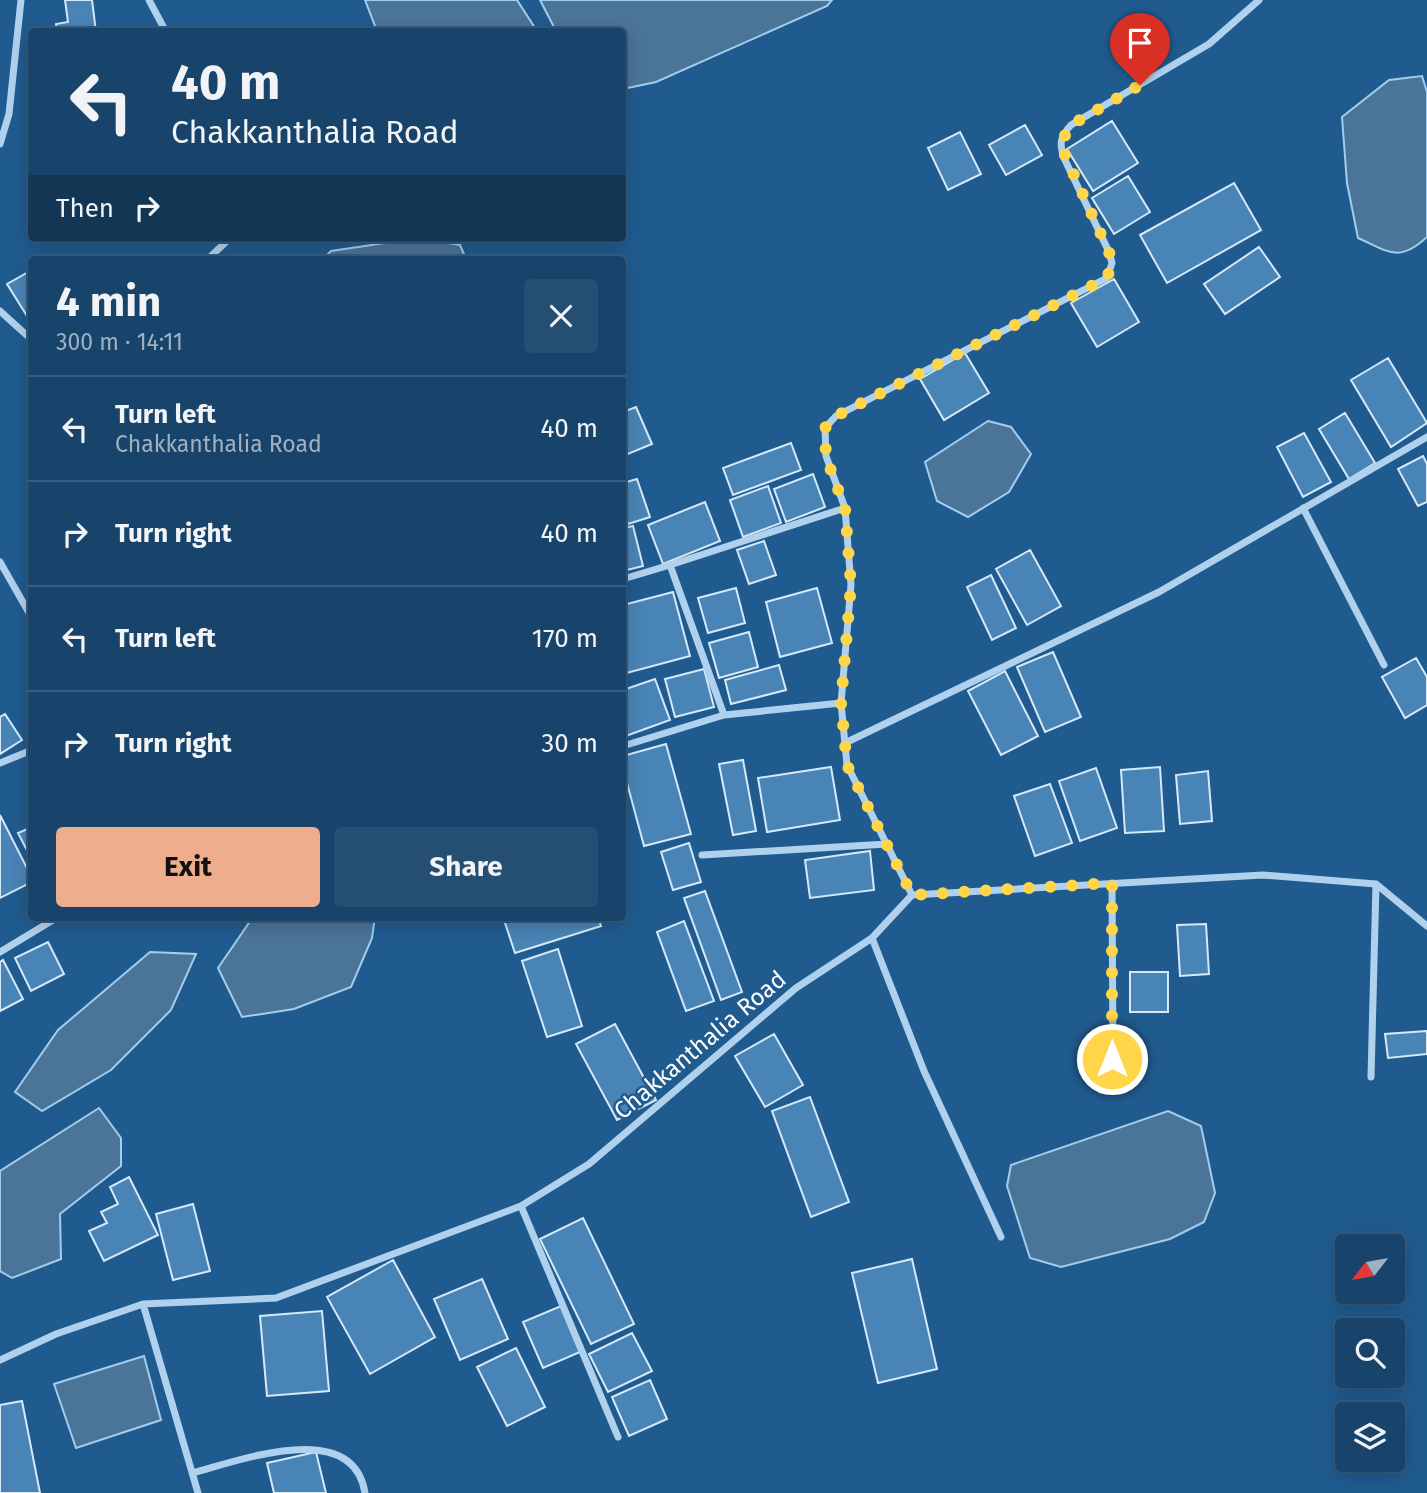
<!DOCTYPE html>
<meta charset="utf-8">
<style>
body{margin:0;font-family:"Fira Sans",sans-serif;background:#254e73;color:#f1f3f6;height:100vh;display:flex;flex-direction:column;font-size:26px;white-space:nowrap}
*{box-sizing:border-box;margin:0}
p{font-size:23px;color:#9fb0c1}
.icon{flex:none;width:38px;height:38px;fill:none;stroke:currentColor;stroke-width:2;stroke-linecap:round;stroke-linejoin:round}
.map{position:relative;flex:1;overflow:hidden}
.side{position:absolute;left:28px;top:256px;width:598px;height:665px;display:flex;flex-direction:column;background:#18446b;border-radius:7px;box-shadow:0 4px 18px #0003,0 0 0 2px #365c7e}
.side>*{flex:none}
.guide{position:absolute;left:28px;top:28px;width:598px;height:214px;border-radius:7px;box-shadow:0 4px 18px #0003,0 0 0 2px #365c7e;background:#18446b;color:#f1f3f6;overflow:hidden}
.needle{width:46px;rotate:239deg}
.buttons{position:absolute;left:1335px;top:1234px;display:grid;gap:14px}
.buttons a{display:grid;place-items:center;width:70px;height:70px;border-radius:7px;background:#18446b;box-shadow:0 4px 18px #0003,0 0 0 2px #365c7e;font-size:35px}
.pin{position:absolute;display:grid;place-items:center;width:60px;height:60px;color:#fff;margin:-72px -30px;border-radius:50% 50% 50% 0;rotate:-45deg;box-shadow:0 0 7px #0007}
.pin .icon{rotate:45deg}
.me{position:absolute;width:77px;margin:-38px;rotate:0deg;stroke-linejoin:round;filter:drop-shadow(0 0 5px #0008)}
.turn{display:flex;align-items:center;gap:24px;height:147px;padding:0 28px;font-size:32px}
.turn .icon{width:91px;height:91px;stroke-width:2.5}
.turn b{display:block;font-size:49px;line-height:60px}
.then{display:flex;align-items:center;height:66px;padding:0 28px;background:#0003;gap:14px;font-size:26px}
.round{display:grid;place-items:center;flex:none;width:74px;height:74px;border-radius:7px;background:#254e73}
.summary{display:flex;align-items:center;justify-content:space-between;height:119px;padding:0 28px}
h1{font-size:42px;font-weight:700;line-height:52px}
.button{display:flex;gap:14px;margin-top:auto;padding:14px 28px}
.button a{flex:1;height:80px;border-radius:7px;background:#eead8d;color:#111;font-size:28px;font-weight:700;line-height:80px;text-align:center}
.button a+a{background:#254e73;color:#f1f3f6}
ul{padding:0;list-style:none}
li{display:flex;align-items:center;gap:21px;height:105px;padding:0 28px;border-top:2px solid #365c7e}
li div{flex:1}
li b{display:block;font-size:26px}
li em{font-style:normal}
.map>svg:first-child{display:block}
.water{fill:#4b7499;stroke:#a3cdee;stroke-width:2}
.building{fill:#4984b6;stroke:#d5e9f9;stroke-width:2}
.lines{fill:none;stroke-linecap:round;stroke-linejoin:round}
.minor{stroke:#b0d1ed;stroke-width:7}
.route{stroke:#ffd54a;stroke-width:12;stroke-dasharray:0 21.6}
.labels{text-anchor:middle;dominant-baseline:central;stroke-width:5;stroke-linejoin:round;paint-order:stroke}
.street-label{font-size:24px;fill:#fff;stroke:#205b8f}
</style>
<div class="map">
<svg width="1427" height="1493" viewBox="0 0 1427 1493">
<rect width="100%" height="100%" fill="#205b8f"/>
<path class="water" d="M 365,0 L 517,0 L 537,31 L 377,31 Z
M 540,0 L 832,0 L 827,6 L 656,82 L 623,89 L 623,32 L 556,31 Z
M 1422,76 L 1427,92 L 1427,237 C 1399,263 1389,252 1358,238 L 1347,183 L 1342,117 L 1389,80 Z
M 419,238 L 460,245 L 466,259 L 323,259 L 331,251 Z
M 988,421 L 1011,427 L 1031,454 L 1009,492 L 968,517 L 937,501 L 925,462 Z
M 253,917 L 375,917 L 372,938 L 351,987 L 294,1009 L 242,1017 L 218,968 Z
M 150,952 L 196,954 L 171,1010 L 111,1070 L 42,1111 L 15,1092 L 58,1030 Z
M 99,1108 L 121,1138 L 121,1166 L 60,1214 L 61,1259 L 12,1278 L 0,1271 L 0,1171 Z
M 1168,1111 L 1201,1126 L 1215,1193 L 1204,1222 L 1170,1239 L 1061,1267 L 1030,1258 L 1007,1186 L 1011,1165 Z
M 144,1356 L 161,1420 L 76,1448 L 54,1384 Z"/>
<path class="building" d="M 65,0 L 92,0 L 96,32 L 57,32 L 56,24 L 68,22 Z
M 1112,121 L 1138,163 L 1093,191 L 1067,149 Z
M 1025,125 L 1042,155 L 1006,175 L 989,145 Z
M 960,132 L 981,174 L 948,190 L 928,148 Z
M 1128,176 L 1150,212 L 1114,234 L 1092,198 Z
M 1234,183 L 1261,230 L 1167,283 L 1140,235 Z
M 1259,247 L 1280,277 L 1225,314 L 1204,284 Z
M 32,270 L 32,314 L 27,316 L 7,284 Z
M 1114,279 L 1139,322 L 1097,347 L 1071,303 Z
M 965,353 L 989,393 L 944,420 L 920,379 Z
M 1388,358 L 1427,423 L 1391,447 L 1351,380 Z
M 636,407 L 652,444 L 623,456 L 623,412 Z
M 1345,413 L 1375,463 L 1349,479 L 1319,429 Z
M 1304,433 L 1331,482 L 1303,497 L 1277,447 Z
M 791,443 L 801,470 L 733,495 L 723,468 Z
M 1423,456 L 1427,464 L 1427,502 L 1418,506 L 1398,469 Z
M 813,474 L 825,507 L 786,522 L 774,489 Z
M 637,479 L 650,517 L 628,524 L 623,509 L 623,483 Z
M 768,486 L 781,523 L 743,537 L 730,500 Z
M 705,502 L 720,541 L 663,564 L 648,525 Z
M 633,526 L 643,566 L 623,571 L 623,528 Z
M 764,541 L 776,575 L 749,584 L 737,550 Z
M 1030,550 L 1061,606 L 1027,625 L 996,569 Z
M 991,575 L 1016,628 L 992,640 L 967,587 Z
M 736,588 L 745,623 L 708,633 L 698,598 Z
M 817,588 L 832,643 L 780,657 L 766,602 Z
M 673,592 L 690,656 L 623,674 L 623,605 Z
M 749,632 L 758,667 L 719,678 L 709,643 Z
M 1053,652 L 1081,717 L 1045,732 L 1017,667 Z
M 1416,658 L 1427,677 L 1427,705 L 1405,718 L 1382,677 Z
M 779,665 L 786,690 L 731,704 L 725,680 Z
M 704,669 L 714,707 L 675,717 L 665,679 Z
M 1005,671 L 1038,736 L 1001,755 L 968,691 Z
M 655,679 L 670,720 L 623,737 L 623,690 Z
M 5,714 L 22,740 L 0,754 L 0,717 Z
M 666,744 L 691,834 L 644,846 L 623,768 L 623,756 Z
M 743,760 L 756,831 L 733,835 L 719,764 Z
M 831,767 L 840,820 L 767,832 L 758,778 Z
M 1160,767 L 1164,831 L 1125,833 L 1121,770 Z
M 1096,768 L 1117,828 L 1080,841 L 1059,781 Z
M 1208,771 L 1212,821 L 1180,824 L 1176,775 Z
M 1050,784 L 1072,843 L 1035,856 L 1014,796 Z
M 0,815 L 32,878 L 32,882 L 0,898 Z
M 32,827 L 32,860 L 18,833 Z
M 689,843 L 701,882 L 673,890 L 661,852 Z
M 870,851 L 874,890 L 810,898 L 805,860 Z
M 705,891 L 742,992 L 721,1000 L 684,898 Z
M 503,917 L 598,917 L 601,926 L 515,953 Z
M 684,921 L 714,1001 L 686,1011 L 657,932 Z
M 1206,924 L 1209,974 L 1180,976 L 1177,925 Z
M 48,942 L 64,974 L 31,991 L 15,958 Z
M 558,949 L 582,1026 L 547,1037 L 522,961 Z
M 3,960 L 23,999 L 0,1011 L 0,962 Z
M 1130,972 L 1168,972 L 1168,1012 L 1130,1012 Z
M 615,1024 L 656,1100 L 617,1120 L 576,1044 Z
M 1427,1031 L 1427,1054 L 1388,1058 L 1385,1034 Z
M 774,1034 L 803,1085 L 765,1107 L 735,1056 Z
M 810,1097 L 849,1202 L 811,1217 L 772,1111 Z
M 129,1177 L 158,1235 L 104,1261 L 89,1231 L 107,1223 L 101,1212 L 118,1204 L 110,1187 Z
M 193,1204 L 210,1271 L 173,1280 L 156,1214 Z
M 583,1218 L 634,1324 L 591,1344 L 540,1239 Z
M 912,1259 L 937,1369 L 878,1383 L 852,1273 Z
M 393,1260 L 435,1337 L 370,1374 L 327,1297 Z
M 482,1279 L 508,1339 L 460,1360 L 434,1299 Z
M 561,1306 L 580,1352 L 543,1368 L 523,1322 Z
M 322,1311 L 329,1391 L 267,1396 L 260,1316 Z
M 632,1333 L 652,1371 L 608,1392 L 589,1354 Z
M 516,1348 L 545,1407 L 507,1426 L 477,1367 Z
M 650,1380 L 667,1419 L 629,1436 L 612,1397 Z
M 22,1401 L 40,1493 L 0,1493 L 0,1405 Z
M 316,1452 L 326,1493 L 274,1493 L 267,1463 Z"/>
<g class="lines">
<path class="minor" d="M 149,0 L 166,32
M 0,144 L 9,114 L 21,0
M 208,259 L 230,238
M 0,311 L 32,340
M 1303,508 L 1384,665
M 0,562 L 32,618
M 670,565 L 845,508
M 623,579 L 670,565 L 724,715
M 845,743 L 1159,592 L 1427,437
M 623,746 L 724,715 L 841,703
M 0,763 L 32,750
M 702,855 L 887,844
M 1112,883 L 1113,1059
M 912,895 L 847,765 L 841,703 L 851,585 L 845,508 L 826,456 L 825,428 L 836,416 L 1107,278 L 1112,263 L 1109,252 L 1064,158 C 1059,143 1060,137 1071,125 L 1209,44 L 1259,0
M 872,938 L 924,1071 L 1001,1237
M 0,952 L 58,917
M 1371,1077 L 1376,884
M 521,1206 L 618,1437
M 143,1304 L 198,1493
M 0,1360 L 56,1334 L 143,1304 L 276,1298 L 521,1206 L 589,1164 L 796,988 L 872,938 L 912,895 L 1263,875 L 1376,884 L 1427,926
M 192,1473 C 239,1461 353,1417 365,1493"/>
</g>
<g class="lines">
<path class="route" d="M 1112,1059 L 1112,883 L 912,895 L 847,765 L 841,703 L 851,585 L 845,508 L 826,457 L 825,428 L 836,416 L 1107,278 L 1112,263 L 1109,252 L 1060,144 L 1071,125 L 1140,85"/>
</g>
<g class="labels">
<g class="street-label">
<text transform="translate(700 1045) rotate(-40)">Chakkanthalia Road</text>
</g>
</g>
</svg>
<div class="buttons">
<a><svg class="needle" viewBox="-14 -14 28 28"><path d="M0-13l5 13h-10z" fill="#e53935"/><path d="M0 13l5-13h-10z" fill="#9fb0c1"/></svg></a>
<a><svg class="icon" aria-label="search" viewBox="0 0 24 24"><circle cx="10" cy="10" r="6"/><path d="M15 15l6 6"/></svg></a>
<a><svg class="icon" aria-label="layers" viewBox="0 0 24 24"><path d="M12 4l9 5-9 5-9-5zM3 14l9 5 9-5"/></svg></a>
</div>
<div class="pin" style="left:1140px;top:85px;background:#d93025"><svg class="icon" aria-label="arrive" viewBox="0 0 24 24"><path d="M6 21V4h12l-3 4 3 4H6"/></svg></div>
<svg class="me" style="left:1112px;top:1059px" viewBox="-20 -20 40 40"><circle r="17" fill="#ffd54a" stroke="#fff" stroke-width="3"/><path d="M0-11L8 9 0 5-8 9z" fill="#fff"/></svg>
<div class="guide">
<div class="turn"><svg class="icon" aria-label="left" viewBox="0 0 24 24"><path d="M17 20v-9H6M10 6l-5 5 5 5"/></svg><div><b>40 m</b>Chakkanthalia Road</div></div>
<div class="then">Then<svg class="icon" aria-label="right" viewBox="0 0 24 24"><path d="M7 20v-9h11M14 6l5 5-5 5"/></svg></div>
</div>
<section class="side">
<div class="summary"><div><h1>4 min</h1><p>300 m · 14:11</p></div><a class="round"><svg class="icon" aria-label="close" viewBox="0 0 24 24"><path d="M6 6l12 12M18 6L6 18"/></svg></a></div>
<ul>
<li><svg class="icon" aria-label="left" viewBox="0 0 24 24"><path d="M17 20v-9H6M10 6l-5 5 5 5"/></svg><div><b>Turn left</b><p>Chakkanthalia Road</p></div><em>40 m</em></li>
<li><svg class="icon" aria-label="right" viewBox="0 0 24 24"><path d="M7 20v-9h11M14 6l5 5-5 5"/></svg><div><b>Turn right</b></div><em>40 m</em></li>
<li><svg class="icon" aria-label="left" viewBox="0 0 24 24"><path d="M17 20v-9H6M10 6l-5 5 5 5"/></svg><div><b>Turn left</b></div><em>170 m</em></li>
<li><svg class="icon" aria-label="right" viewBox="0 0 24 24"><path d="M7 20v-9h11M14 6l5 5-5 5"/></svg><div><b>Turn right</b></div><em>30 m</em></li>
</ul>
<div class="button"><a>Exit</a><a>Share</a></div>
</section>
</div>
